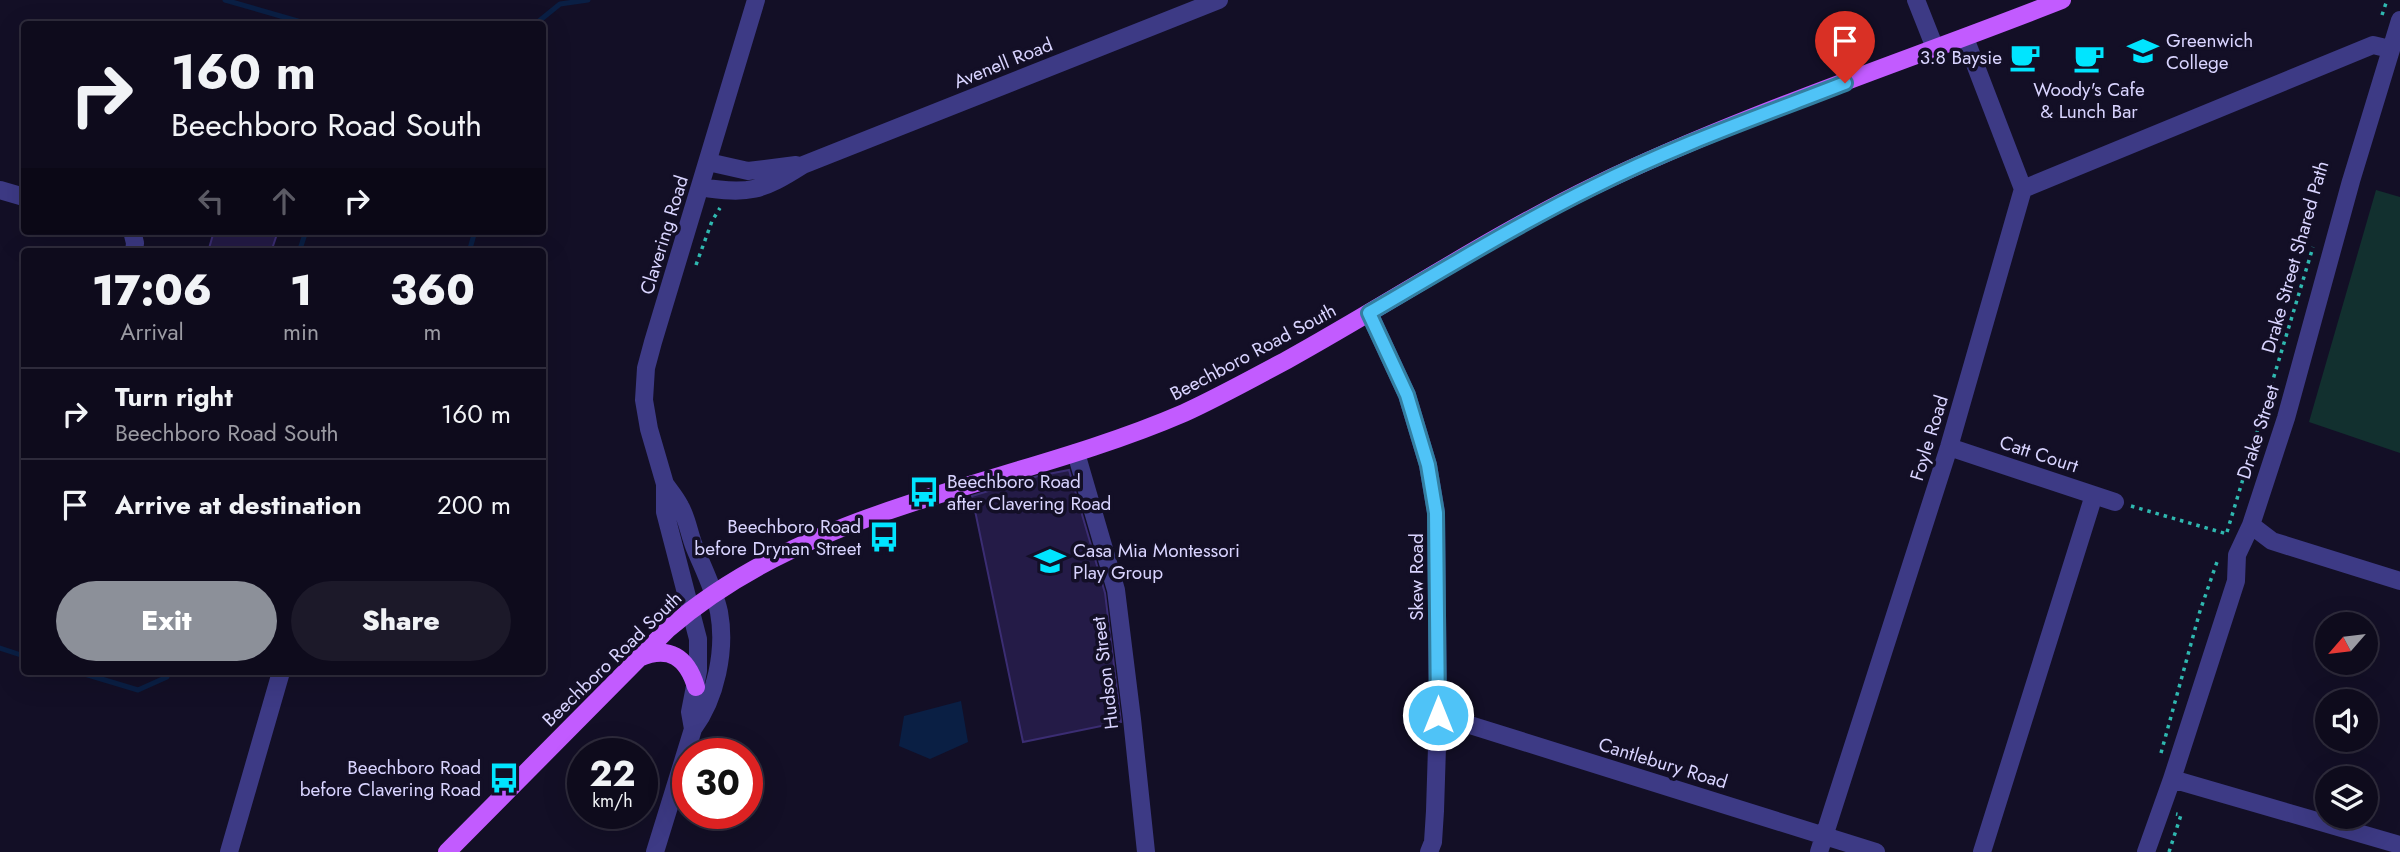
<!DOCTYPE html>
<style>
body{margin:0;font-family:Jost,sans-serif;background:#1c1929;color:#f1f3f6;height:100vh;display:flex;flex-direction:column;font-size:26px;white-space:nowrap}
*{box-sizing:border-box;margin:0}
p{font-size:23px;color:#9b9ba3}
.icon{flex:none;width:38px;height:38px;fill:none;stroke:currentColor;stroke-width:2;stroke-linecap:round;stroke-linejoin:round}
.map{position:relative;flex:1;overflow:hidden}
.side{position:absolute;left:21px;top:248px;width:525px;height:427px;display:flex;flex-direction:column;background:#0e0b1c;border-radius:7px;box-shadow:0 7px 28px #0002,0 0 0 2px #2e2b3b}
.side>*{flex:none}
.guide{position:absolute;left:21px;top:21px;width:525px;height:214px;border-radius:7px;box-shadow:0 7px 28px #0002,0 0 0 2px #2e2b3b;background:#0e0b1c;color:#f1f3f6;overflow:hidden}
.needle{width:46px;rotate:242deg}
.fabs{position:absolute;left:2315px;top:612px;display:grid;gap:14px}
.fabs a{display:grid;place-items:center;width:63px;height:63px;border-radius:50%;background:#0e0b1c;box-shadow:0 7px 28px #0002,0 0 0 2px #2e2b3b;font-size:35px}
.speed{position:absolute;left:567px;top:738px;display:flex;gap:14px;font-size:35px;font-weight:700;text-align:center}
.speed>*{display:grid;place-content:center;width:91px;height:91px;border-radius:50%;background:#0e0b1c;box-shadow:0 7px 28px #0002,0 0 0 2px #2e2b3b;line-height:1}
.speed small{font-size:18px;font-weight:400}
.speed .limit{border:10px solid #d22;background:#fff;color:#111}
.pin{position:absolute;display:grid;place-items:center;width:60px;height:60px;color:#fff;margin:-72px -30px;border-radius:50% 50% 50% 0;rotate:-45deg;box-shadow:0 0 7px #0007}
.pin .icon{rotate:45deg}
.me{position:absolute;width:77px;margin:-38px;rotate:0deg;stroke-linejoin:round;filter:drop-shadow(0 0 5px #0008)}
.turn{display:flex;align-items:center;gap:24px;height:147px;padding:0 35px;font-size:32px}
.turn .icon{width:91px;height:91px;stroke-width:2.5}
.turn b{display:block;font-size:49px;line-height:60px}
.lanes{display:flex;align-items:center;height:66px;padding:0 35px;background:#0003;justify-content:center;gap:35px;direction:ltr}
.lanes .off{opacity:.35}
.eta{display:flex;justify-content:space-evenly;align-items:center;height:119px;text-align:center}
.eta b{font-size:42px;font-weight:800;line-height:49px}
.button{display:flex;gap:14px;margin-top:auto;padding:14px 35px}
.button a{flex:1;height:80px;border-radius:42px;background:#8c9099;color:#fff;font-size:28px;font-weight:800;line-height:80px;text-align:center}
.button a+a{background:#1c1929;color:#f1f3f6}
ul{padding:0;list-style:none}
li{display:flex;align-items:center;gap:21px;height:91px;padding:0 35px;border-top:2px solid #2e2b3b}
li div{flex:1}
li b{display:block;font-size:26px}
li em{font-style:normal}
.map>svg:first-child{display:block}
.green{fill:#12302f}
.water{fill:#0a1f44}
.lines{fill:none;stroke-linecap:round;stroke-linejoin:round}
.stream{stroke:#0a1f44;stroke-width:5}
.building{fill:#241b47;stroke:#3b2d73;stroke-width:2}
.path{stroke:#2fb8b0;stroke-width:3.5;stroke-dasharray:3.5 5;stroke-linecap:butt}
.minor{stroke:#3d3a85;stroke-width:18}
.major{stroke:#c25bff;stroke-width:18}
.route-casing{stroke:#337fa1;stroke-width:18}
.route{stroke:#4fc3f7;stroke-width:12}
.labels{text-anchor:middle;dominant-baseline:central;stroke-width:7;stroke-linejoin:round;paint-order:stroke}
.poi-label{font-size:19px;fill:#d9d4ff;stroke:#130f26;text-anchor:start}
.street-label{font-size:19px;fill:#d9d4ff;stroke:#130f26}
</style>
<div class="map">
<svg width="2400" height="852" viewBox="0 0 2400 852">
<rect width="100%" height="100%" fill="#130f26"/>
<path class="green" d="M 2376,190 L 2400,197 L 2400,453 L 2309,422 Z"/>
<path class="water" d="M 961,701 L 968,742 L 930,759 L 899,746 L 904,716 Z"/>
<g class="lines">
<path class="stream" d="M 225,0 L 308,24
M 537,24 L 539,21 L 560,4 L 588,0
M 299,252 L 306,231
M 469,252 L 475,231
M 0,648 L 24,656
M 78,672 L 138,690 L 167,677 L 168,672"/>
</g>
<path class="building" d="M 214,231 L 278,231 L 271,252 L 208,252 Z
M 1069,470 L 1105,593 L 1121,722 L 1023,742 L 972,496 L 1038,476 Z"/>
<g class="lines">
<path class="path" d="M 2382,15 L 2387,0
M 696,265 L 712,221 L 720,208
M 2131,506 L 2227,534
M 2227,532 L 2313,247
M 2161,753 L 2200,611 L 2218,559
M 2169,852 L 2181,815 L 2176,814"/>
<path class="minor" d="M 1916,0 L 1935,48
M 708,162 L 748,171 L 796,165
M 700,187 C 749,195 762,191 803,165 L 1219,0
M 2023,189 L 2373,45 L 2390,49
M 0,190 L 24,197
M 132,231 L 135,243 L 134,252
M 1369,313 L 1407,395 L 1428,465 L 1436,512 L 1438,715 L 1435,811 L 1433,842 L 1429,852
M 1949,447 L 2115,502
M 1076,453 L 1116,590 L 1132,719 L 1146,852
M 2251,525 L 2272,541 L 2400,581
M 1438,715 L 1876,852
M 693,729 L 690,712 L 698,671 L 698,639 L 665,512 L 665,484 L 649,429 L 644,400 L 646,368 L 653,342 L 756,0
M 2172,779 L 2400,845
M 229,852 L 281,672
M 655,852 L 693,729 C 716,698 726,650 719,612 C 714,589 703,568 694,546 C 689,533 687,518 680,506 C 676,498 670,491 665,484
M 1819,852 L 1949,447 L 2023,189 L 1965,38
M 1982,852 L 2094,495
M 2146,852 L 2172,779 L 2236,581 L 2237,555 L 2251,525 L 2286,418 L 2351,181 L 2400,20"/>
<path class="major" d="M 639,658 C 669,645 687,657 696,687
M 447,852 L 668,629 C 813,503 1013,487 1184,413 C 1219,397 1253,378 1287,360 C 1390,303 1489,237 1596,185 C 1746,113 1907,61 2062,0"/>
</g>
<g class="lines">
<g class="route-casing">
<path id="route" d="M 1438,715 L 1436,513 L 1428,465 L 1407,395 L 1369,313 C 1443,270 1516,225 1593,187 C 1674,146 1760,116 1845,83"/>
</g>
<use href="#route" class="route"/>
</g>
<defs>
<g id="university-bare" transform="scale(2.415)"><path d="M0-5L7-2L0 1L-7-2ZM-4 1L0 2.5L4 1V4Q0 6-4 4Z" fill="#00e5ff" stroke="#130f26" stroke-width="2.5" paint-order="stroke"/></g>
<g id="cafe-bare" transform="scale(2.415)"><path d="M-5.5-4.5H6V0H3Q3 3.5 0 3.5H-2.5Q-5.5 3.5-5.5 0ZM3-3.2v2h1.7v-2ZM-6 4.5H4V6H-6Z" fill="#00e5ff" stroke="#130f26" stroke-width="2.5" paint-order="stroke"/></g>
<g id="bus-bare" transform="scale(2.415)"><path d="M-5-6H5V4H4V6H2V4H-2V6H-4V4H-5ZM-3.5-4V0h7V-4ZM-3.5 1.2v1.5H-2V1.2ZM2 1.2v1.5H3.5V1.2Z" fill="#00e5ff" stroke="#130f26" stroke-width="2.5" paint-order="stroke"/></g>
<g id="school-bare" transform="scale(2.415)"><path d="M0-5L7-2L0 1L-7-2ZM-4 1L0 2.5L4 1V4Q0 6-4 4Z" fill="#00e5ff" stroke="#130f26" stroke-width="2.5" paint-order="stroke"/></g>
</defs>
<g fill-rule="evenodd">
<use href="#university-bare" x="2143" y="51"/>
<use href="#cafe-bare" x="2025" y="57"/>
<use href="#cafe-bare" x="2089" y="58"/>
<use href="#bus-bare" x="924" y="492"/>
<use href="#bus-bare" x="884" y="537"/>
<use href="#school-bare" x="1050" y="561"/>
<use href="#bus-bare" x="504" y="778"/>
</g>
<g class="labels">
<g class="poi-label">
<text x="2166" y="40">Greenwich<tspan x="2166" dy="22">College</tspan></text>
<text x="2002" y="57" text-anchor="end">3.8 Baysie</text>
<text x="2089" y="89" text-anchor="middle">Woody's Cafe<tspan x="2089" dy="22">&amp; Lunch Bar</tspan></text>
<text x="947" y="481">Beechboro Road<tspan x="947" dy="22">after Clavering Road</tspan></text>
<text x="861" y="526" text-anchor="end">Beechboro Road<tspan x="861" dy="22">before Drynan Street</tspan></text>
<text x="1073" y="550">Casa Mia Montessori<tspan x="1073" dy="22">Play Group</tspan></text>
<text x="481" y="767" text-anchor="end">Beechboro Road<tspan x="481" dy="22">before Clavering Road</tspan></text>
</g>
<g class="street-label">
<text transform="translate(1003 63) rotate(-22)">Avenell Road</text>
<text transform="translate(664 235) rotate(-73)">Clavering Road</text>
<text transform="translate(2295 257) rotate(-74)">Drake Street Shared Path</text>
<text transform="translate(1253 352) rotate(-28)">Beechboro Road South</text>
<text transform="translate(2258 432) rotate(-72)">Drake Street</text>
<text transform="translate(1929 438) rotate(-73)">Foyle Road</text>
<text transform="translate(2039 454) rotate(18)">Catt Court</text>
<text transform="translate(1416 577) rotate(-90)">Skew Road</text>
<text transform="translate(612 659) rotate(-44)">Beechboro Road South</text>
<text transform="translate(1105 673) rotate(-97)">Hudson Street</text>
<text transform="translate(1663 763) rotate(17)">Cantlebury Road</text>
</g>
</g>
</svg>
<div class="fabs">
<a><svg class="needle" viewBox="-14 -14 28 28"><path d="M0-13l5 13h-10z" fill="#e53935"/><path d="M0 13l5-13h-10z" fill="#9b9ba3"/></svg></a>
<a><svg class="icon" aria-label="sound" viewBox="0 0 24 24"><path d="M4 9h4l5-4v14l-5-4H4zM17 9q2 3 0 6"/></svg></a>
<a><svg class="icon" aria-label="layers" viewBox="0 0 24 24"><path d="M12 4l9 5-9 5-9-5zM3 14l9 5 9-5"/></svg></a>
</div>
<div class="speed"><div>22<small>km/h</small></div><div class="limit">30</div></div>
<div class="pin" style="left:1845px;top:83px;background:#d93025"><svg class="icon" aria-label="arrive" viewBox="0 0 24 24"><path d="M6 21V4h12l-3 4 3 4H6"/></svg></div>
<svg class="me" style="left:1438px;top:715px" viewBox="-20 -20 40 40"><circle r="17" fill="#4fc3f7" stroke="#fff" stroke-width="3"/><path d="M0-11L8 9 0 5-8 9z" fill="#fff"/></svg>
<div class="guide">
<div class="turn"><svg class="icon" aria-label="right" viewBox="0 0 24 24"><path d="M7 20v-9h11M14 6l5 5-5 5"/></svg><div><b>160 m</b>Beechboro Road South</div></div>
<div class="lanes"><svg class="icon off" aria-label="left" viewBox="0 0 24 24"><path d="M17 20v-9H6M10 6l-5 5 5 5"/></svg><svg class="icon off" aria-label="ahead" viewBox="0 0 24 24"><path d="M12 20V5M6 11l6-6 6 6"/></svg><svg class="icon" aria-label="right" viewBox="0 0 24 24"><path d="M7 20v-9h11M14 6l5 5-5 5"/></svg></div>
</div>
<section class="side">
<div class="eta">
<div><b>17:06</b><p>Arrival</p></div>
<div><b>1</b><p>min</p></div>
<div><b>360</b><p>m</p></div>
</div>
<ul>
<li><svg class="icon" aria-label="right" viewBox="0 0 24 24"><path d="M7 20v-9h11M14 6l5 5-5 5"/></svg><div><b>Turn right</b><p>Beechboro Road South</p></div><em>160 m</em></li>
<li><svg class="icon" aria-label="arrive" viewBox="0 0 24 24"><path d="M6 21V4h12l-3 4 3 4H6"/></svg><div><b>Arrive at destination</b></div><em>200 m</em></li>
</ul>
<div class="button"><a>Exit</a><a>Share</a></div>
</section>
</div>
